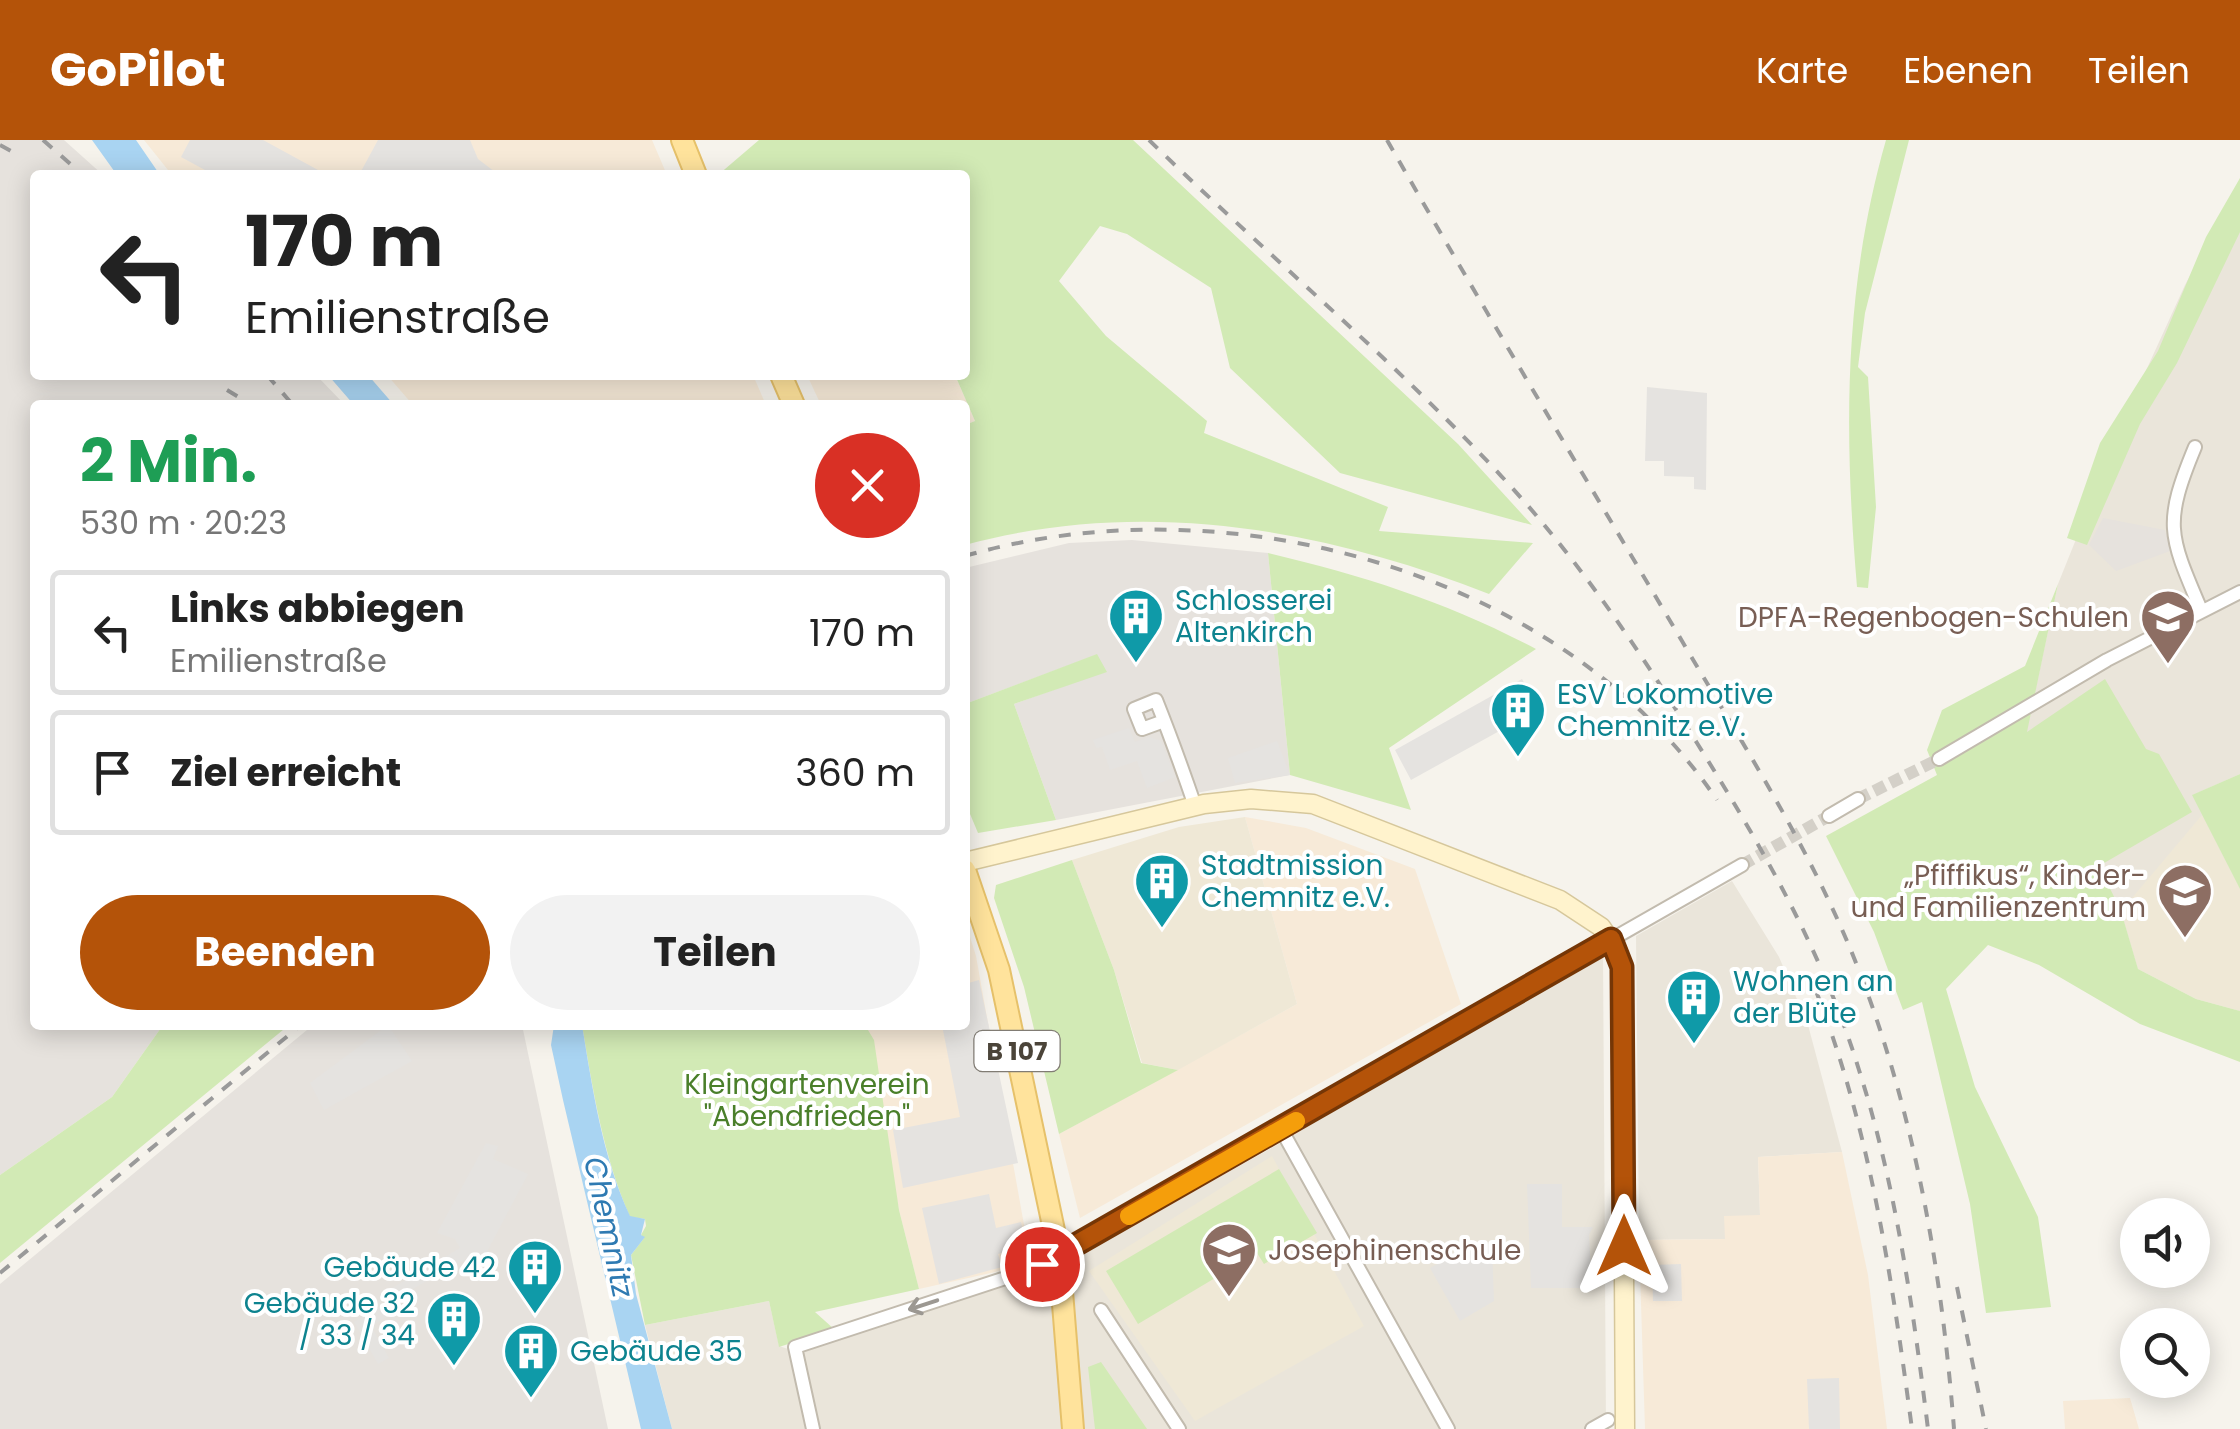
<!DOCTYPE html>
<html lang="de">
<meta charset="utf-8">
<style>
body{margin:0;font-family:Poppins,sans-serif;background:#f2f2f2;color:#222;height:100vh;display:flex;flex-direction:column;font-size:38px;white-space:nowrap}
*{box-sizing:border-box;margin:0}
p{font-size:32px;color:#767676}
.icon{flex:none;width:55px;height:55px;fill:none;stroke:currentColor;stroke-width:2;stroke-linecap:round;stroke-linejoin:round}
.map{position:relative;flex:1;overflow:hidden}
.side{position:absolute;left:30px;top:260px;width:940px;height:630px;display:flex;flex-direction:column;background:#fff;border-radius:10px;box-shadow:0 5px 25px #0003}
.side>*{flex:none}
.top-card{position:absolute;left:30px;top:30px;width:940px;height:210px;border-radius:10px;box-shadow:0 5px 25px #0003;background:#fff;color:#222;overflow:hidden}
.buttons{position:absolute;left:2120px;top:1058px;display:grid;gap:20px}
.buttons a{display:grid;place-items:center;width:90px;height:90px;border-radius:50%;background:#fff;box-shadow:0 5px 25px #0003;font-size:50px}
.pin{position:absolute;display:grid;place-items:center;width:85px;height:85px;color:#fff;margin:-42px;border:5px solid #fff;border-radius:50%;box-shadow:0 2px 10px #0007}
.me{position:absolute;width:110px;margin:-55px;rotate:0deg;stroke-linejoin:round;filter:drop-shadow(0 0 8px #0008)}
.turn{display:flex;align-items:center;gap:35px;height:210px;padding:0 50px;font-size:45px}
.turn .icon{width:130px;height:130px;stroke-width:2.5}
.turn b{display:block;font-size:70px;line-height:85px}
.round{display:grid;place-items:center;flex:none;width:105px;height:105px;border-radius:52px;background:#f2f2f2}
.head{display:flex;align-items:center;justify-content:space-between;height:170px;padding:0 50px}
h1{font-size:60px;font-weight:700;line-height:75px;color:#1e9e55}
.action{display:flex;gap:20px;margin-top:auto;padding:20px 50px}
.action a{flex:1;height:115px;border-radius:60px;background:#b45309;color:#fff;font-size:40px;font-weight:700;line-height:115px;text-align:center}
.action a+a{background:#f2f2f2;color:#222}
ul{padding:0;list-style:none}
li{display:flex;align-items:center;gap:30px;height:125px;margin:0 20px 15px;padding:0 30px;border:5px solid #e0e0e0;border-radius:10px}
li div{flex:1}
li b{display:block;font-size:38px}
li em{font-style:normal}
header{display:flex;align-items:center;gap:60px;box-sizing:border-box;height:140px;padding:0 50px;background:#b45309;color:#fff}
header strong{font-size:48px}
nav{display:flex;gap:55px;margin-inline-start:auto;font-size:35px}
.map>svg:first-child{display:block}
.residential{fill:#eae5da}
.commercial{fill:#f7ead8}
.industrial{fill:#e6e2dd}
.education{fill:#efe8d6}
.green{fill:#d2eab5}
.parking{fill:#e5e3e0}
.water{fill:#a9d4f2}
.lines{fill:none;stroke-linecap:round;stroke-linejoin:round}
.street-tunnel{stroke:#d4d0c8;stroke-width:12;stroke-dasharray:12 6;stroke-linecap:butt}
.street-casing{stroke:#c2bbae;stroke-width:16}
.secondary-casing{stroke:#d6c79b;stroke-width:21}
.primary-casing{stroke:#e6c16a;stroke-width:24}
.street{stroke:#fff;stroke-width:12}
.secondary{stroke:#fff3cd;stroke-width:18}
.primary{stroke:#ffe39c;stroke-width:20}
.rail{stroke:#9a9a9a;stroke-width:4;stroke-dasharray:12 12;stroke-linecap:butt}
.oneway{stroke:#9c9892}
.route-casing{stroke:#753606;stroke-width:25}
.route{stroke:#b45309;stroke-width:18}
.slow{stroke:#f59e0b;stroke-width:18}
.labels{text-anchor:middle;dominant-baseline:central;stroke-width:8;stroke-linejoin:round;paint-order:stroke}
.shield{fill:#fff;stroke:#817c74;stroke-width:2.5}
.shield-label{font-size:25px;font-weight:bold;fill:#4b4439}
.culture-label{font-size:28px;fill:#0d838f;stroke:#fff;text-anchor:start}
.education-label{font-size:28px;fill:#785e54;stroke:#fff;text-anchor:end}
.park-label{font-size:28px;fill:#4a7f2a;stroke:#fff}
.water-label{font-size:30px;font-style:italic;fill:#2e7ab2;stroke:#fff}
</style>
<header>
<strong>GoPilot</strong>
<nav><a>Karte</a><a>Ebenen</a><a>Teilen</a></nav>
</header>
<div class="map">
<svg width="2240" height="1289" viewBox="0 0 2240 1289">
<rect width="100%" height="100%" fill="#f6f3ec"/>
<path class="residential" d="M 2240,41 L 2240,634 L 2193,655 L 2240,749 L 2240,871 L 2138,829 L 2121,771 L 2026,594 L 2058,444 L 2128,270 L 2185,145 Z
M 1732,741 L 1779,817 L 1808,885 L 1842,1012 L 1758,1017 L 1760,1075 L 1725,1099 L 1639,1100 L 1636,796 Z
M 1603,813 L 1606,1289 L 672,1289 L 645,1185 L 769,1161 L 779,1206 L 800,1213 L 1037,1133 L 1085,1112 L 1275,1006 Z"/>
<path class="commercial" d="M 144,0 L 652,0 L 667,35 L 172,35 Z
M 387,235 L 753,235 L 766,265 L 413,265 Z
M 807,235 L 955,235 L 975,281 L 965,285 L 965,265 L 821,265 Z
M 1245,677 L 1306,688 L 1415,729 L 1461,864 L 1080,1078 L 1059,994 L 1297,864 Z
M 965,781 L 976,816 L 1031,1124 L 919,1149 L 899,1070 L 865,885 L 965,885 Z
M 1842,1012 L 1868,1135 L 1887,1289 L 1645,1289 L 1639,1100 L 1725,1099 L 1724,1076 L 1760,1075 L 1758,1017 Z
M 2130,1258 L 2139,1289 L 2065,1289 L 2063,1261 Z"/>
<path class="industrial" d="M 0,0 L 64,0 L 103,35 L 35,35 L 35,235 L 316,235 L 345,265 L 35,265 L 35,885 L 163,885 L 112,957 L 0,1035 Z
M 2103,378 L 2165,390 L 2170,411 L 2116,431 L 2089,405 Z
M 1132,400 L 1268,413 L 1290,635 L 1056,680 L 1014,564 L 1106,531 L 1096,515 L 965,564 L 965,428 L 1069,403 Z
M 313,885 L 522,885 L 608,1289 L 0,1289 L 0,1144 Z"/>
<path class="education" d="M 2202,675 L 2240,749 L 2240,871 L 2196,859 L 2138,829 L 2121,771 Z
M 1245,677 L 1297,864 L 1178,930 L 1142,923 L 1114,830 L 1072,720 L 1179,687 Z
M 1272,1016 L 1364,1186 L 1195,1281 L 1089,1131 Z"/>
<path class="green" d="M 759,0 L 1133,0 L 1458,304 L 1532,385 L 1340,333 L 1230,228 L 1211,148 L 1127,94 L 1100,86 L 1059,141 L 1106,196 L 1207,281 L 1204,293 L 1388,367 L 1379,391 L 1533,403 L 1489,454 C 1321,388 1142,357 965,405 L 965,285 L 975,281 L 955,235 L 965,235 L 965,35 L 718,35 Z
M 1886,0 L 1909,0 L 1865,173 L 1858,227 L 1868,237 L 1876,367 L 1868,448 L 1857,447 C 1844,294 1843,150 1886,0 Z
M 2240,38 L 2240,92 L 2177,223 L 2140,284 L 2087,405 L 2067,398 L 2100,303 L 2158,211 L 2206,97 Z
M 1268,413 C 1365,436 1447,462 1536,509 L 1389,608 L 1411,670 L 1290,635 Z
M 2058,444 L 2027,592 L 2105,539 L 2146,609 L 2159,614 L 2192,672 L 2099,726 L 2121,771 L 2138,829 L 2196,859 L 2240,871 L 2240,922 L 2140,884 L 2039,825 L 1988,805 L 1946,849 L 1975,947 L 2038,1077 L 2051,1167 L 1986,1173 L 1970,1064 L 1922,862 L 1903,870 L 1874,792 L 1826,696 L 1937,635 L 1927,610 L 1942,570 L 2025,526 Z
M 1097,514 L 1107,532 L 1014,564 L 1056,680 L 978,693 L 965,662 L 965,564 Z
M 2240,634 L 2240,749 L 2192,655 Z
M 1072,720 L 1114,830 L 1141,923 L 1178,930 L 1059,994 L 1024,847 L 994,758 L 996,745 Z
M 163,885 L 289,885 L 0,1123 L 0,1035 L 112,957 Z
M 582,885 L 865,885 L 874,900 L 899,1070 L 919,1149 L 815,1172 L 834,1189 L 779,1207 L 769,1161 L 645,1185 L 631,1115 L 644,1098 L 641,1095 L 646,1086 L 645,1079 L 630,1077 C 603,1015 593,951 582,885 Z
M 1279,1029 L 1317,1093 L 1264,1124 L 1257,1113 L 1138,1184 L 1106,1131 Z
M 1101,1222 L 1147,1289 L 1095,1289 L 1088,1227 Z"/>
<path class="parking" d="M 190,0 L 263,0 L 318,30 L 316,35 L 203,35 L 205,30 L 181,17 Z
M 378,0 L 470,0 L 478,19 L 499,35 L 359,35 Z
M 1647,247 L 1707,253 L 1706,350 L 1694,349 L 1694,337 L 1664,336 L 1664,321 L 1645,321 Z
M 1522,539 L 1539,569 L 1411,640 L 1395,610 Z
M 1129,588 L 1135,602 L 1150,597 L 1161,601 L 1175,637 L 1147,648 L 1137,621 L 1110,630 L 1102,607 L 1096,608 L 1093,600 Z
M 1277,601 L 1290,635 L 1235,643 L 1228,618 Z
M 979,840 L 1018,1023 L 903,1048 L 893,990 L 960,977 L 942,885 L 965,885 L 965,844 Z
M 388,885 L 412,921 L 324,970 L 310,943 Z
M 486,1003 L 498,1006 L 493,1019 L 528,1034 L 481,1123 L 467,1118 L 397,1158 L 402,1168 L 371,1186 L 389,1218 L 378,1224 L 354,1182 L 386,1163 L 382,1154 L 460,1108 L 455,1099 L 437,1093 Z
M 1527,1044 L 1562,1044 L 1562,1087 L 1593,1087 L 1589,1095 L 1592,1148 L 1531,1148 Z
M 989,1054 L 996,1088 L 1021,1082 L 1026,1106 L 998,1114 L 1002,1127 L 939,1144 L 922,1068 Z
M 1467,1109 L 1492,1109 L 1494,1161 L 1460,1181 L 1430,1128 Z
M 1681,1124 L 1682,1161 L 1653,1161 L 1652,1125 Z
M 1839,1238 L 1840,1289 L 1809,1289 L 1807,1239 Z"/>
<path class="water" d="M 92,0 L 136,0 L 160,35 L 117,35 Z
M 328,235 L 368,235 L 394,265 L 354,265 Z
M 554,885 L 582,885 C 593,951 602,1015 630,1076 L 645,1079 L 641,1095 L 645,1097 L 631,1115 L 636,1154 L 672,1289 L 641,1289 L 563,960 L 551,905 Z"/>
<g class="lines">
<path class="street-tunnel" d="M 1858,659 L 1939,619
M 1742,725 L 1829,676"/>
<g class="street-casing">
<path id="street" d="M 2195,307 C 2163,384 2169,395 2201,470
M 1164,581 L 1142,589 L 1134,569 L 1156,560 C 1170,595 1183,631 1195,666
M 1939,619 L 2107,520 L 2240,452
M 1829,676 L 1858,659
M 1281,989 L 1448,1289
M 1101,1170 L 1179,1289
M 813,1289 L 795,1207 L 1036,1128 L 1742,725
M 1592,1289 L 1608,1280"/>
</g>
<g class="secondary-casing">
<path id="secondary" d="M 965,722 L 1204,664 L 1251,659 L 1313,664 L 1560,760 L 1601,787 L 1617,810 L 1622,827 L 1625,1289"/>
</g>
<g class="primary-casing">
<path id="primary" d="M 682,0 L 696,35
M 781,235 L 794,265
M 965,730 L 999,830 L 1059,1114 L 1073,1289"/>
</g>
<use href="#street" class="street"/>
<use href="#secondary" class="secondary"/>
<use href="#primary" class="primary"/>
<path class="rail" d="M 43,0 L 83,35
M 1149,0 C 1266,114 1393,219 1504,339 C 1579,420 1639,510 1697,603 C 1762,707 1823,812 1859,930 C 1896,1046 1913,1168 1928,1289
M 1387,0 C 1483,168 1583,334 1682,501 C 1745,608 1815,716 1860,833 C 1916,980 1942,1133 1954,1289
M 0,5 L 20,16
M 267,235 L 293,265
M 227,250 L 252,265
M 965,416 C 1225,340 1561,430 1717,660
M 1816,851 C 1871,992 1892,1140 1912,1289
M 0,1133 L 301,885
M 1957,1147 L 1986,1289"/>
</g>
<defs><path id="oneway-shaft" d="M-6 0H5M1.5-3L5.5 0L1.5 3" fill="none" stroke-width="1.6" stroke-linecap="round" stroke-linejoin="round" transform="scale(2.5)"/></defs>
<use class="oneway" href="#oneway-shaft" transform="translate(923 1165) rotate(162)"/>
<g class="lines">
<g class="route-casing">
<path id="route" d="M 1042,1124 L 1611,799 L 1622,827 L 1624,1106"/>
</g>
<use href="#route" class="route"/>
<path class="slow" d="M 1129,1076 L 1296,981"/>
</g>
<defs>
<g id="building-pin" transform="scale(2.875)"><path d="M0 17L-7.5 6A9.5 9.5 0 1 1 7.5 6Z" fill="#0f9aa8" stroke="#fff"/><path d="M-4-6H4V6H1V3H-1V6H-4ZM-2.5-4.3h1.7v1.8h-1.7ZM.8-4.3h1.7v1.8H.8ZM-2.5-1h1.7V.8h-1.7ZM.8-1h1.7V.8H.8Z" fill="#fff"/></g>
<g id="school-pin" transform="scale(2.875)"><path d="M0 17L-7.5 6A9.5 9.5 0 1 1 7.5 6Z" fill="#8d6e63" stroke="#fff"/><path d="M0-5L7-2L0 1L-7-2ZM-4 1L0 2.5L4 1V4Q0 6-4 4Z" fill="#fff"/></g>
</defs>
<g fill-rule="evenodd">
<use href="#building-pin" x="1136" y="476"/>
<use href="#school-pin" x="2168" y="477"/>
<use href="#building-pin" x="1518" y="570"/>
<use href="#building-pin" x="1162" y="741"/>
<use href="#school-pin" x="2185" y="751"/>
<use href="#building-pin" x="1694" y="857"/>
<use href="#school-pin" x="1229" y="1110"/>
<use href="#building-pin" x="535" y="1127"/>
<use href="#building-pin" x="454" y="1179"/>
<use href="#building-pin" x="531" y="1211"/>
</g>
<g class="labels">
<rect class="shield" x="974.5" y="891" width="85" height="40" rx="8"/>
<g class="shield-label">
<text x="1017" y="911">B 107</text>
</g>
<g class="culture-label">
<text x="1175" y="460">Schlosserei<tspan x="1175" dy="32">Altenkirch</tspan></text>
<text x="1557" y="554">ESV Lokomotive<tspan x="1557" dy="32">Chemnitz e.V.</tspan></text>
<text x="1201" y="725">Stadtmission<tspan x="1201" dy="32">Chemnitz e.V.</tspan></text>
<text x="1733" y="841">Wohnen an<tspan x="1733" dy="32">der Blüte</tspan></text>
<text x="496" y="1127" text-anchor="end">Gebäude 42</text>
<text x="415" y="1163" text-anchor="end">Gebäude 32<tspan x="415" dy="32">/ 33 / 34</tspan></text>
<text x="570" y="1211">Gebäude 35</text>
</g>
<g class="education-label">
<text x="2129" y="477">DPFA-Regenbogen-Schulen</text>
<text x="2146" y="735">„Pfiffikus“, Kinder-<tspan x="2146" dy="32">und Familienzentrum</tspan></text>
<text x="1268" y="1110" text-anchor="start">Josephinenschule</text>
</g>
<g class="park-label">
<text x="807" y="944">Kleingartenverein<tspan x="807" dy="32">"Abendfrieden"</tspan></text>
</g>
<g class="water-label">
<text transform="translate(609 1087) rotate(78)">Chemnitz</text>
</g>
</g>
</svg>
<div class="buttons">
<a><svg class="icon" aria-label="sound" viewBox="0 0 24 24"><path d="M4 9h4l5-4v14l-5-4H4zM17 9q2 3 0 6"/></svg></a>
<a><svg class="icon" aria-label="search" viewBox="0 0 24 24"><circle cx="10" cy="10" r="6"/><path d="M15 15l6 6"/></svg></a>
</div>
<div class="pin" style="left:1042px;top:1124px;background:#d93025"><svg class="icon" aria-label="arrive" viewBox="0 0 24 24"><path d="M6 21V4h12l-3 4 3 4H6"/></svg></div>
<svg class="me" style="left:1624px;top:1106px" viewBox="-20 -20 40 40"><path d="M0-17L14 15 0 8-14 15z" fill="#b45309" stroke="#fff" stroke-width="4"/></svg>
<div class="top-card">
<div class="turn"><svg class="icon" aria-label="left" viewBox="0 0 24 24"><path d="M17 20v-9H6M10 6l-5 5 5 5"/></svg><div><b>170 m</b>Emilienstraße</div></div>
</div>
<section class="side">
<div class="head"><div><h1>2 Min.</h1><p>530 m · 20:23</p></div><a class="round" style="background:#d93025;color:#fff"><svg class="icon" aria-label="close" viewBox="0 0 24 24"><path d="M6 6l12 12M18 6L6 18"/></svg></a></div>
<ul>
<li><svg class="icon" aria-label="left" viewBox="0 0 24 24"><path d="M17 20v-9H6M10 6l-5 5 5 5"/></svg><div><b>Links abbiegen</b><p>Emilienstraße</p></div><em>170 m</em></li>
<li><svg class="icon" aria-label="arrive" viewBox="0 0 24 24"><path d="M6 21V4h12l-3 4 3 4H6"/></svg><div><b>Ziel erreicht</b></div><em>360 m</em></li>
</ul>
<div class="action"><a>Beenden</a><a>Teilen</a></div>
</section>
</div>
